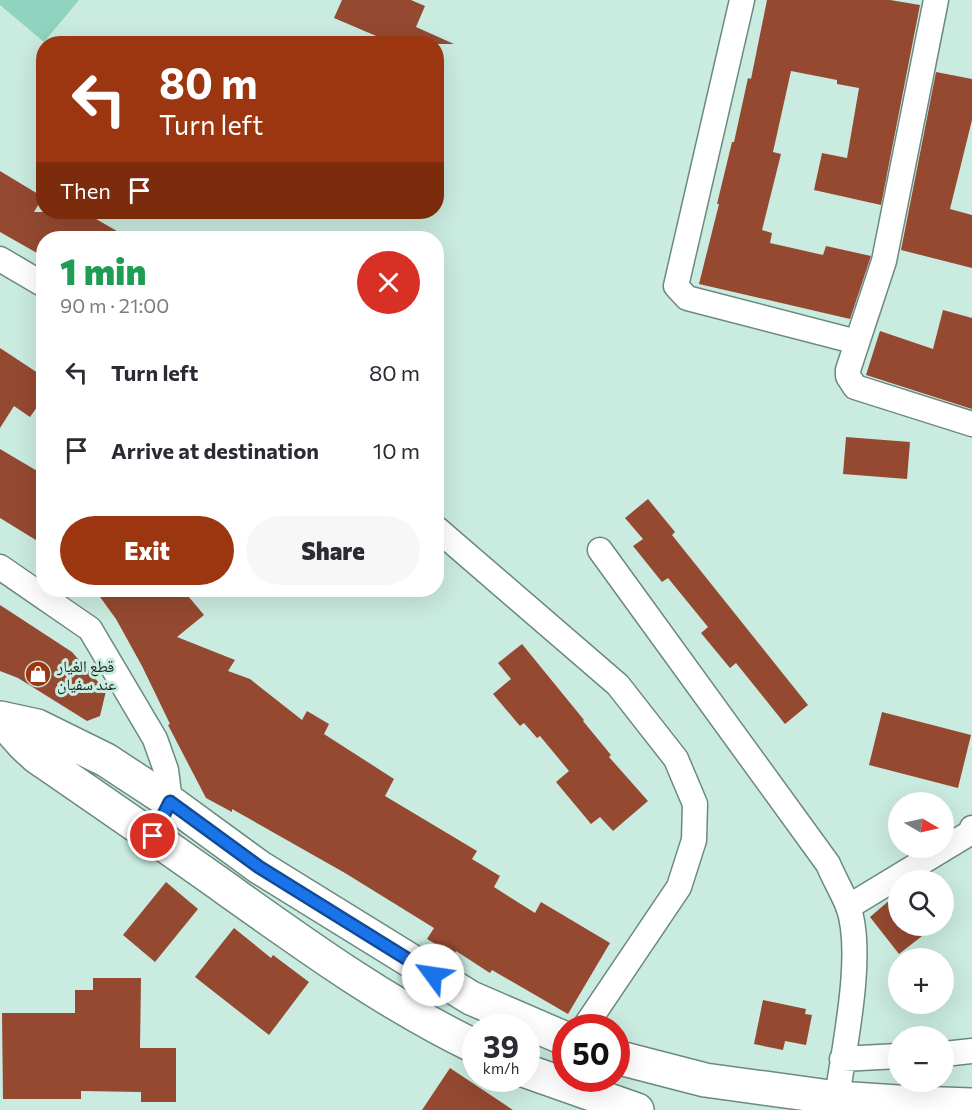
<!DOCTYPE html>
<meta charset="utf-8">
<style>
body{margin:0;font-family:Commissioner,"Noto Naskh Arabic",sans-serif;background:#f7f7f7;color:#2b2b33;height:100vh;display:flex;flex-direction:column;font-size:22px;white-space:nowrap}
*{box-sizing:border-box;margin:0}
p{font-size:20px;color:#7c7c81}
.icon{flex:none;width:33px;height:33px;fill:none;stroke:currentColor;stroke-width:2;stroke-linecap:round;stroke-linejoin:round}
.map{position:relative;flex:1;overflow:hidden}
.drawer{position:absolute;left:36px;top:231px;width:408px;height:366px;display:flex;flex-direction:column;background:#fff;border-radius:24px;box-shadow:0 6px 24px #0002}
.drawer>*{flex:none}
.hud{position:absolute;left:36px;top:36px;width:408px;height:183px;border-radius:24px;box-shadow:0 6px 24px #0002;background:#9c3610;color:#fff;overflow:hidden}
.needle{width:39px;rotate:99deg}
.controls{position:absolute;left:888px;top:792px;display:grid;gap:12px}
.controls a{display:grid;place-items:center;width:66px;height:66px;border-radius:50%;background:#fff;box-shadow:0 6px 24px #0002;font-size:30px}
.speed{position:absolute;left:462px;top:1014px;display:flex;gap:12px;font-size:30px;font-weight:700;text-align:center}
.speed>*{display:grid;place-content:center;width:78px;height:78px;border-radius:50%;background:#fff;box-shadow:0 6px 24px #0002;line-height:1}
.speed small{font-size:15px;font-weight:400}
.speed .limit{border:9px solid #d22;background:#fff;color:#111}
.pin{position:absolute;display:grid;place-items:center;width:51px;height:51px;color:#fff;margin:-26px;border:3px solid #fff;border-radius:50%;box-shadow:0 2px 6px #0007}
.me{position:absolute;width:66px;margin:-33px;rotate:301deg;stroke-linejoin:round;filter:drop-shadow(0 0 4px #0008)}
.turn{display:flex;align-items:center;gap:21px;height:126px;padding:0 24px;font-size:27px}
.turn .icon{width:78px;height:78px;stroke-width:2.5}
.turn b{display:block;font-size:42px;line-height:51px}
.then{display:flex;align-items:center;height:57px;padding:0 24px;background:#0003;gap:12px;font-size:22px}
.round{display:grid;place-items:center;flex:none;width:63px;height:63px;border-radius:32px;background:#f7f7f7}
.summary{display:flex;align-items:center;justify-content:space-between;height:102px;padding:0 24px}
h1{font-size:36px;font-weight:800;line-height:45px;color:#1e9e55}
.button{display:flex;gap:12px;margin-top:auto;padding:12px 24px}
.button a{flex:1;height:69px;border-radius:36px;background:#9c3610;color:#fff;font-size:24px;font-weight:800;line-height:69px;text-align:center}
.button a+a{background:#f7f7f7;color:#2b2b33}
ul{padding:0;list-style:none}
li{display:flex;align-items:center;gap:18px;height:78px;padding:0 24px}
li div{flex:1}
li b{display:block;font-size:22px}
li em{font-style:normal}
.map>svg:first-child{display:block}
.green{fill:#90d3be}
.building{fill:#954931}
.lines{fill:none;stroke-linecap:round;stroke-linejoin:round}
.minor-casing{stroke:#6b897f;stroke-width:27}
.secondary-casing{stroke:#6b897f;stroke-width:36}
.minor{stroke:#fff;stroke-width:24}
.secondary{stroke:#fff;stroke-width:33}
.route-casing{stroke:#114b97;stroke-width:15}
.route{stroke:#1a73e8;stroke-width:10}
.labels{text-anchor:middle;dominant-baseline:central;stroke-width:6;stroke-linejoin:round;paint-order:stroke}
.poi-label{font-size:16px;fill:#15211d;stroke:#caebe0;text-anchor:start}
</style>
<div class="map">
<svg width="972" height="1110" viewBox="0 0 972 1110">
<rect width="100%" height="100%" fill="#caebe0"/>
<path class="green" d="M 0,0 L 79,0 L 44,42 L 0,5 Z"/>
<path class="building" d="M 342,0 L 411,0 L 425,6 L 416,27 L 454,44 L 395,44 L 334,18 Z
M 767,0 L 890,0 L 920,5 L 881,205 L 814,190 L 822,153 L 847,158 L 859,88 L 837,84 L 837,80 L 791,71 L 773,152 L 781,154 L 762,230 L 772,233 L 770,243 L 823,255 L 826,246 L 871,256 L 850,319 L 699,284 L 719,204 L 717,204 L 732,142 L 734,142 L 748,78 L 751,79 Z
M 936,72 L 972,79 L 972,120 L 950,209 L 972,215 L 972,268 L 901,250 Z
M 0,171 L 43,197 L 34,212 L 84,212 L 129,238 L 44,238 L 44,257 L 0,232 Z
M 943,310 L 972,318 L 972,409 L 866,375 L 880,331 L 933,349 Z
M 0,348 L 44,377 L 44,397 L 30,417 L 14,406 L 0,428 Z
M 846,437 L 910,442 L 907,479 L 843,474 Z
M 0,449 L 44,475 L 44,545 L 0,518 Z
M 648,499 L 675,532 L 672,535 L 808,705 L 785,724 L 736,663 L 730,668 L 701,633 L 708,627 L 668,578 L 662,582 L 633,546 L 643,539 L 625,518 Z
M 95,590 L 183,590 L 204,615 L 177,637 L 235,660 L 228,671 L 250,679 L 302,720 L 307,711 L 329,724 L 324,734 L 394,779 L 385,796 L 477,851 L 472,859 L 500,876 L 494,887 L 535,913 L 541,902 L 610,943 L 568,1014 L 492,970 L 490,973 L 456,951 L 454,955 L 427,939 L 434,928 L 345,873 L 232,809 L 232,812 L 206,798 L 168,725 L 170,724 L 142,666 L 116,619 Z
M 0,605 L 72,652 L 106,691 L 100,716 L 87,721 L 18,678 L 0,671 Z
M 522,644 L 584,720 L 583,721 L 611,755 L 609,757 L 648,801 L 613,831 L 600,817 L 591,824 L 556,782 L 569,771 L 540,736 L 537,738 L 524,723 L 520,726 L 493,694 L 511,679 L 498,663 Z
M 882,712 L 971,735 L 958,788 L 869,765 Z
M 166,882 L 198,909 L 155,962 L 123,935 Z
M 898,893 L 898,926 L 935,926 L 899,954 L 870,917 Z
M 234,928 L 271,958 L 273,955 L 309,982 L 269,1035 L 195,977 Z
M 93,978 L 141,978 L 140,1048 L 176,1048 L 176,1102 L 141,1102 L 141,1092 L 81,1091 L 81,1099 L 3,1099 L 2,1013 L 75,1013 L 75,990 L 93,990 Z
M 763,1000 L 806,1009 L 805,1014 L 812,1015 L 806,1045 L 785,1041 L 783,1050 L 754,1044 Z
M 450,1068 L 513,1110 L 422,1110 Z"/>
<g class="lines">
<g class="minor-casing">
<path id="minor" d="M 742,0 L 676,286 L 687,298 L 857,342
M 936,0 L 884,261 L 848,370 L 848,376 L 855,387 L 972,424
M 0,259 L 44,285
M 436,528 L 618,685 L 676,759 L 695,804 L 694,840 L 679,887 L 584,1028
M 600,550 L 828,864 C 834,878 842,892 848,906 C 865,953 844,1047 837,1098
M 0,567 L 90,629 L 155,739 L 166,770 L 170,802 L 153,836
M 848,907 L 970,833 L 972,828
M 944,1054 L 972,1051
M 842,1059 L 898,1056"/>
</g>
<g class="secondary-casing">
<path id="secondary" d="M 0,718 L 37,726 L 106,760 L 170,802 L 259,867 L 471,998 L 566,1039
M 1,719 L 24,745 L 37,757 C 101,801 165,845 228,890 C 308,947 387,1004 476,1047
M 616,1057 L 705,1080 L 837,1098 L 913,1103 L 972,1105
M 526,1071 L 637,1110"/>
</g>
<use href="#minor" class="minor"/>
<use href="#secondary" class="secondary"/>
</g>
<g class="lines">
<g class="route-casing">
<path id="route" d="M 153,836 L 170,802 L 259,867 L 433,975"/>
</g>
<use href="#route" class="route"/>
</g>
<defs>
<g id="shop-disc" transform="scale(1.35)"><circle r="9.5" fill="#9c3610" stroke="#caebe0"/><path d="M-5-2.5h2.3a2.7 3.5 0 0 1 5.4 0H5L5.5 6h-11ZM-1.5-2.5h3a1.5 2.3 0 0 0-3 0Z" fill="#fff"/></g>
</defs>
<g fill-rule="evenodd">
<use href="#shop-disc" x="38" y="674"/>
</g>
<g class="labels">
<g class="poi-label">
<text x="57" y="665">قطع الغيار<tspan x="57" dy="18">عند سفيان</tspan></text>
</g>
</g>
</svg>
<div class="controls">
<a><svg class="needle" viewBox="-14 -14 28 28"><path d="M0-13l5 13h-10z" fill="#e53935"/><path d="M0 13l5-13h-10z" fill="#7c7c81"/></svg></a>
<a><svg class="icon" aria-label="search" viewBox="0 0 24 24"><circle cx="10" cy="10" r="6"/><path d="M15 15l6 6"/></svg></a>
<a>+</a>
<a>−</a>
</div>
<div class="speed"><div>39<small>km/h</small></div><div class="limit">50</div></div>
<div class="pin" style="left:153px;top:836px;background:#d93025"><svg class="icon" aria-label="arrive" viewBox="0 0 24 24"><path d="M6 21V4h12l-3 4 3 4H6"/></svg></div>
<svg class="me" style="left:433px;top:975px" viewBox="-20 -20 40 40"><circle r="19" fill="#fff"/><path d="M0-13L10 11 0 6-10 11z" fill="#1a73e8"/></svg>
<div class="hud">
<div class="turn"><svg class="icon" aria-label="left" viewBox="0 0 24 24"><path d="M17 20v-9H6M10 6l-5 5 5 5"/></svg><div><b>80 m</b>Turn left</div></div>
<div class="then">Then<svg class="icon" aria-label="arrive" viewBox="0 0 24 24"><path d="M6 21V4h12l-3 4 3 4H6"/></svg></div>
</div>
<section class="drawer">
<div class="summary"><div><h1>1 min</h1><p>90 m · 21:00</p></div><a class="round" style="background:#d93025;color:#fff"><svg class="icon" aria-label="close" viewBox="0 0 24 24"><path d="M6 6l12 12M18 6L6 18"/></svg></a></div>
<ul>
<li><svg class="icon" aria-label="left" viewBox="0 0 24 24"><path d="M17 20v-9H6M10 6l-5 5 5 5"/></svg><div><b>Turn left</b></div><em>80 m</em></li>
<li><svg class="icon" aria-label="arrive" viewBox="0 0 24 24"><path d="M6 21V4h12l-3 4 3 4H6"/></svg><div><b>Arrive at destination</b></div><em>10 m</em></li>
</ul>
<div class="button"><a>Exit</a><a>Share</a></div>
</section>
</div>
